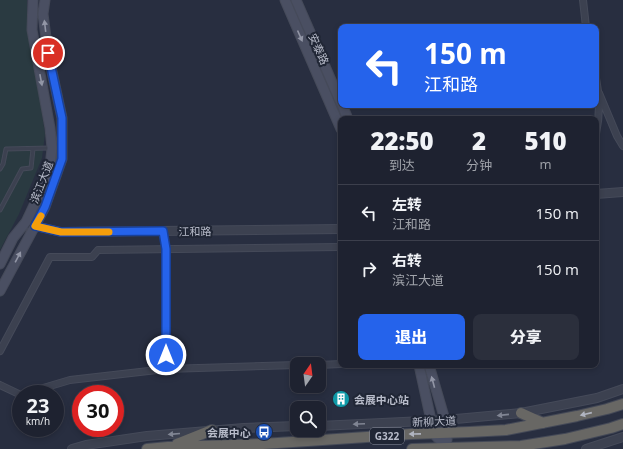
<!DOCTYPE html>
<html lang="zh">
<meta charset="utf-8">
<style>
body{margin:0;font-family:"Open Sans","Noto Sans SC",sans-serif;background:#2b2f3c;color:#f1f3f6;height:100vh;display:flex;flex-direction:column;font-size:15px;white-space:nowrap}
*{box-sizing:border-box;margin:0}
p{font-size:13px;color:#a1a4ab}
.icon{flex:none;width:22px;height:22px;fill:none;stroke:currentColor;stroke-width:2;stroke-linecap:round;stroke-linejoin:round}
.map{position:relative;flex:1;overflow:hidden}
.sheet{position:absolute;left:338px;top:116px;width:261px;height:252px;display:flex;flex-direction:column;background:#1e2230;border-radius:8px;box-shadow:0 2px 6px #0003,0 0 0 1px #3c3f4c}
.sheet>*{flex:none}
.hud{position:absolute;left:338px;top:24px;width:261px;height:84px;border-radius:8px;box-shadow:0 2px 6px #0003,0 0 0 1px #3c3f4c;background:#2563eb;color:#fff;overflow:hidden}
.needle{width:26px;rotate:14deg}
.controls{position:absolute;left:290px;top:357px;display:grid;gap:8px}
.controls a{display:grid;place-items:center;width:36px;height:36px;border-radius:8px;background:#1e2230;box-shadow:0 2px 6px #0003,0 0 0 1px #3c3f4c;font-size:20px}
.speed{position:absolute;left:12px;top:385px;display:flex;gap:8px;font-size:20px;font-weight:700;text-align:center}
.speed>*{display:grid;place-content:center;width:52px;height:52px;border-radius:50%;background:#1e2230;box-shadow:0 2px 6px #0003,0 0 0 1px #3c3f4c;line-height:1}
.speed small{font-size:10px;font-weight:400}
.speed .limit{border:6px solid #d22;background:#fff;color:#111}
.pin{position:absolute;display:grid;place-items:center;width:34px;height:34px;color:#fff;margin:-17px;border:2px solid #fff;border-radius:50%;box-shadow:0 1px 4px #0007}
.me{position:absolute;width:44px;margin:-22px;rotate:0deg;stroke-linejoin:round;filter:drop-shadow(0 0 3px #0008)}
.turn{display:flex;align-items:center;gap:14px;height:84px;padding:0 20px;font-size:18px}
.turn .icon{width:52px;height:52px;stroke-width:2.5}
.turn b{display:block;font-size:28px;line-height:34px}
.eta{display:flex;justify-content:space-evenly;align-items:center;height:68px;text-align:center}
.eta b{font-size:24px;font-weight:800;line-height:28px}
.button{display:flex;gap:8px;margin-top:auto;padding:8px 20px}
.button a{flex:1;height:46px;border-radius:8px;background:#2563eb;color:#fff;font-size:16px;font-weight:800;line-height:46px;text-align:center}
.button a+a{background:#2b2f3c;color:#f1f3f6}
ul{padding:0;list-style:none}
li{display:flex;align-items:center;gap:12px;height:56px;padding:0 20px;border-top:1px solid #3c3f4c}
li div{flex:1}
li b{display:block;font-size:15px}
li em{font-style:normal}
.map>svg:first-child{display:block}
.green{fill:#2a3a41}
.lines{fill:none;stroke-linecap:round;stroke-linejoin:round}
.service-casing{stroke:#454a59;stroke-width:5}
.minor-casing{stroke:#454a59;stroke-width:8}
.tertiary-casing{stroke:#454a59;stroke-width:10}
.secondary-casing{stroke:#454a59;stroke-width:11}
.trunk-casing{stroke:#444957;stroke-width:12}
.service{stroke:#3c4150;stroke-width:3}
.minor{stroke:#3c4150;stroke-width:6}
.tertiary{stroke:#3c4150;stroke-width:8}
.secondary{stroke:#4a4f62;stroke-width:9}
.trunk{stroke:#686764;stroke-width:10}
.oneway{fill:#9296a6}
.oneway2{fill:#b0b4c0}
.oneway3{fill:#808593}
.route-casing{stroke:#184099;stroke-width:10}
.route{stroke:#2563eb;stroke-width:7}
.slow{stroke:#f59e0b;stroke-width:7}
.labels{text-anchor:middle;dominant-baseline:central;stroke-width:4;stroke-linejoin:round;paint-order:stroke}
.shield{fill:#202635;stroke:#8a8f9d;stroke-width:1}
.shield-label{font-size:10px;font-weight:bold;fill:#b8bcca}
.street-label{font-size:11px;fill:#b8bcca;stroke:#202635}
.poi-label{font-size:11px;font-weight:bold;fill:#b8bcca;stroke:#202635;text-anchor:start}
</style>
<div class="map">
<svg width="623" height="449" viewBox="0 0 623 449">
<rect width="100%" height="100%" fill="#282e40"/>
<path class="green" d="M 0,0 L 27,0 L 27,14 L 45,134 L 42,158 L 19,214 L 0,250 Z"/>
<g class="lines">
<g class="service-casing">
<path id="service" d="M 0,169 L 3,164 L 6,149 L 50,148
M 0,210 L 22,169 L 31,168 L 33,149"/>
</g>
<g class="minor-casing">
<path id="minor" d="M 583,0 L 586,27
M 596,78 C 600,97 600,115 596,134
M 599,93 L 617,136 L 623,146
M 163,231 L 166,249 L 166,369
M 0,351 L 50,257 L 92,257 L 98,250 L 341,247
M 319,365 L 341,364
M 0,385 L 21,395
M 23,394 L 70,380 L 166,369 L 297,365"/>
</g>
<g class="tertiary-casing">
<path id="tertiary" d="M 596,194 L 623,192
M 30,224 L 35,226 L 61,232 L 341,229
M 319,426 L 445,420 L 521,413 L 597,398 L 623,389
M 72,449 L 86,445 L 147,436 L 244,428 L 297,426
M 586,449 L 623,437"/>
</g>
<g class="secondary-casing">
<path id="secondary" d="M 285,0 L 341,129
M 296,0 L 341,103
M 342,105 L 348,119
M 0,264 L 13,238 L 26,222 L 35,203 L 50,167 L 52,148 L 50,128 L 32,30 L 33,0
M 0,291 L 45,207 L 62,159 L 62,118 L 48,53 L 43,14 L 45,0
M 419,365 L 434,434 L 447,448
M 429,365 L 445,420 L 447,433 L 447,440"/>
</g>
<g class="trunk-casing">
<path id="trunk" d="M 521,413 L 543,423
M 177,444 L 212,430
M 147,449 L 168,447 L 263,444 L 411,434 L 469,432 L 506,430 L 577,416 L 607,409 L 623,404
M 412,449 L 521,446 L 565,439 L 611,428 L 623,424"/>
</g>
<use href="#service" class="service"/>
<use href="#minor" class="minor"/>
<use href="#tertiary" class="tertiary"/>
<use href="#secondary" class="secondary"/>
<use href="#trunk" class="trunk"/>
</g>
<defs><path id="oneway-solid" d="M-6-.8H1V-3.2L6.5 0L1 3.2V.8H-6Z"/></defs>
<g class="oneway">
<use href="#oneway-solid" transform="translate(45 26) rotate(-97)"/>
<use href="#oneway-solid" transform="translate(300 36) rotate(66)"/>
<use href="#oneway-solid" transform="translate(41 80) rotate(79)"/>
<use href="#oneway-solid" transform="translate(18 257) rotate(-62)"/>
<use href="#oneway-solid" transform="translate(433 382) rotate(-105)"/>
</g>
<g class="oneway2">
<use href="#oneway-solid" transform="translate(586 414) rotate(167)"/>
<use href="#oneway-solid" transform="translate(415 434) rotate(179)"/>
</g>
<g class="oneway3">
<use href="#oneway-solid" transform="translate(503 415) rotate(174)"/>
<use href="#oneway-solid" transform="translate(359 424) rotate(177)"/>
<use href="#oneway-solid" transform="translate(174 434) rotate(175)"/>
</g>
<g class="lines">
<g class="route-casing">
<path id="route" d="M 48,53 L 62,118 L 62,159 L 45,207 L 35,226 L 61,232 L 163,231 L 166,249 L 166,355"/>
</g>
<use href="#route" class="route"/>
<path class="slow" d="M 41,216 L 35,226 L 61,232 L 109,232"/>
</g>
<defs>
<g id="building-disc" transform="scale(0.9)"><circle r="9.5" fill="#0f9aa8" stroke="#202635"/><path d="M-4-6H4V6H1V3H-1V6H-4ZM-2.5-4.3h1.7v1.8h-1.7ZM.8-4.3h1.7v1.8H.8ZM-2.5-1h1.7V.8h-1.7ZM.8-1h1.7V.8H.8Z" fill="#fff"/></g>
<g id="bus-disc" transform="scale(0.9)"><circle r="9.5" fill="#1a4fb4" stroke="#202635"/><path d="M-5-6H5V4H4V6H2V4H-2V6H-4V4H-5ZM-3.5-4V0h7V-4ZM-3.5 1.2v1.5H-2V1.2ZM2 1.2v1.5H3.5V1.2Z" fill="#fff"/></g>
</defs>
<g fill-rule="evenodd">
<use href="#building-disc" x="341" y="399"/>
<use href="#bus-disc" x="264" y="432"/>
</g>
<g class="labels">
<rect class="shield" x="370" y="428" width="34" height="16" rx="3"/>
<g class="shield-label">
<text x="387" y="436">G322</text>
</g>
<g class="street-label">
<text transform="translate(319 49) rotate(66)">安泰路</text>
<text transform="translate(41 182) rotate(-69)">滨江大道</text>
<text transform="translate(195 231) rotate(-1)">江和路</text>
<text transform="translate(434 421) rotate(-2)">新柳大道</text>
</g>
<g class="poi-label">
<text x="354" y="399">会展中心站</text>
<text x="251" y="432" text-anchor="end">会展中心</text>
</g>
</g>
</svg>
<div class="controls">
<a><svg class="needle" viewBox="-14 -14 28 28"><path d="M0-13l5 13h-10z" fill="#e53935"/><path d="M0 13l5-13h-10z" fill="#a1a4ab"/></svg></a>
<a><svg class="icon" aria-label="search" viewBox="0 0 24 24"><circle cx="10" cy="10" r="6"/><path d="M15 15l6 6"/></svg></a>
</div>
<div class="speed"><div>23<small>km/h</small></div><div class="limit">30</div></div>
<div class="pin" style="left:48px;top:53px;background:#d93025"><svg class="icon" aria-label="arrive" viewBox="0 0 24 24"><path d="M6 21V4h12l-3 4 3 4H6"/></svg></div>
<svg class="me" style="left:166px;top:355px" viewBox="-20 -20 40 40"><circle r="17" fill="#2563eb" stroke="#fff" stroke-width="3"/><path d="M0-11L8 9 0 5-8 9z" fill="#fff"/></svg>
<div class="hud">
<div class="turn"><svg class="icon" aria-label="left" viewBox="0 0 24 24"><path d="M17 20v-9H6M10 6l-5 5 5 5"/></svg><div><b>150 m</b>江和路</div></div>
</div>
<section class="sheet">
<div class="eta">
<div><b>22:50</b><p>到达</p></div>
<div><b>2</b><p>分钟</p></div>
<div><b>510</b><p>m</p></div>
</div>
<ul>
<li><svg class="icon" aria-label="left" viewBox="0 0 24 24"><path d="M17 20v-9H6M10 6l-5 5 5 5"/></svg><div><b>左转</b><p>江和路</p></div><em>150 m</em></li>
<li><svg class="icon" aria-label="right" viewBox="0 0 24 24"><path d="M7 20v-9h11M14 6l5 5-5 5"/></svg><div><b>右转</b><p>滨江大道</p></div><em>150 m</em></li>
</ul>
<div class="button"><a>退出</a><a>分享</a></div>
</section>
</div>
